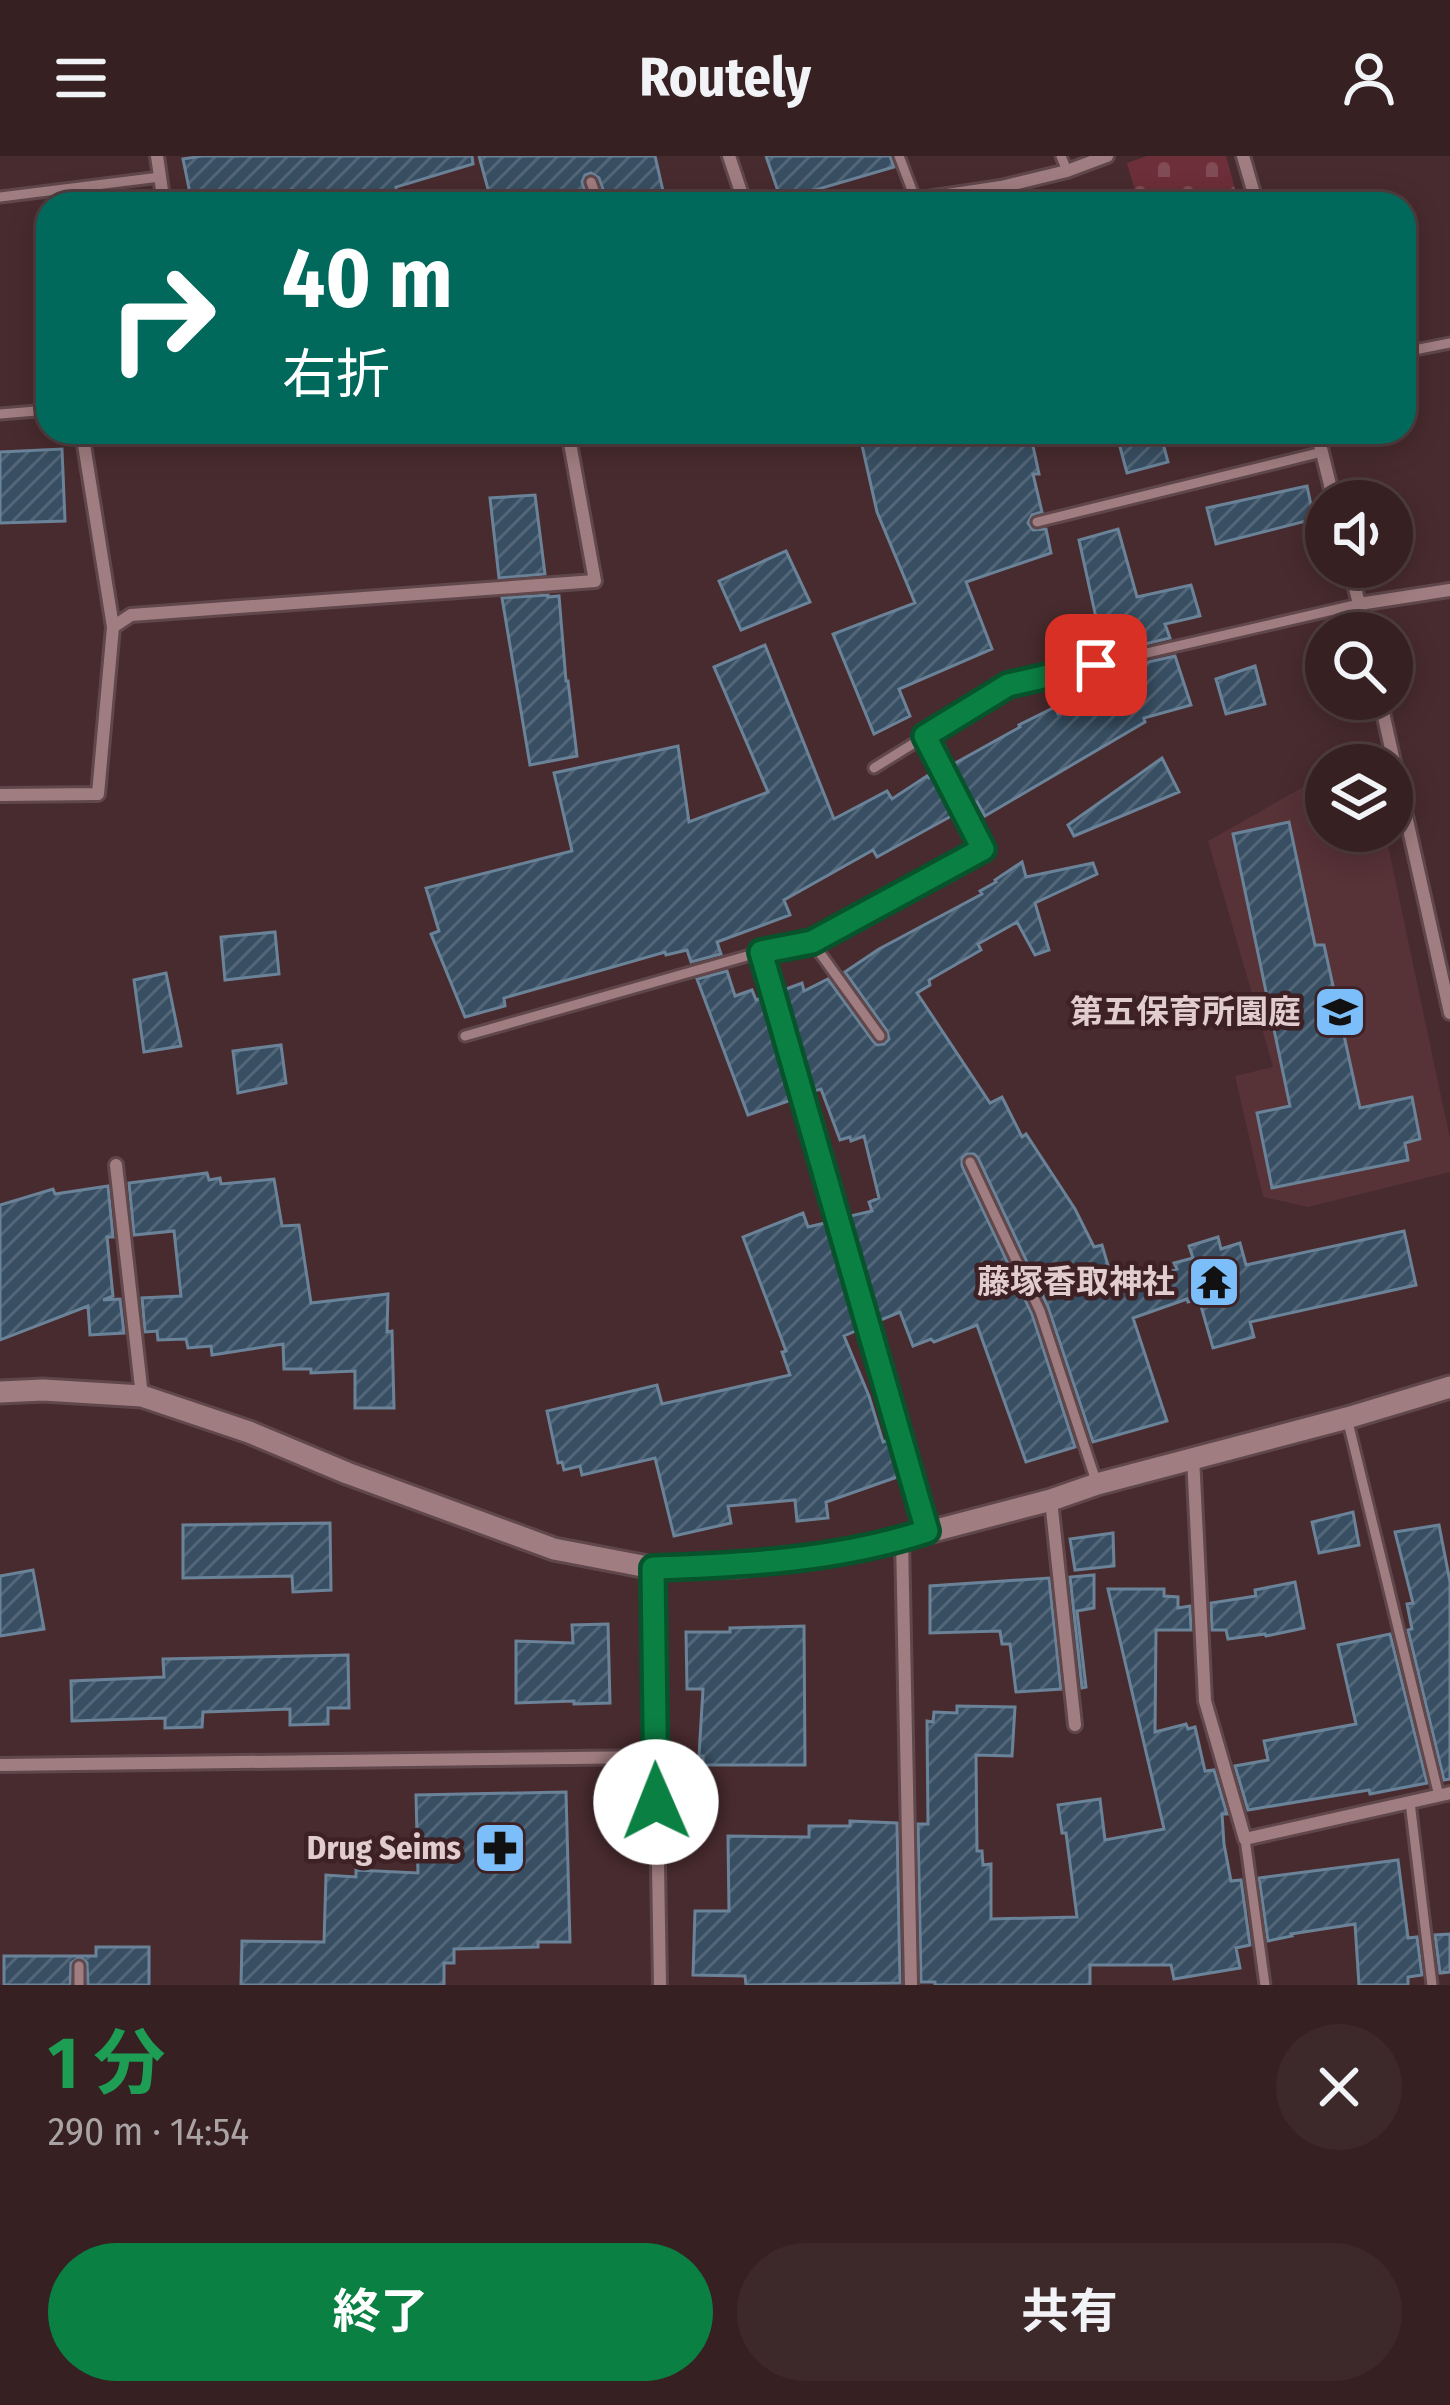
<!DOCTYPE html>
<html lang="ja">
<meta charset="utf-8">
<style>
body{margin:0;font-family:"Fira Sans Condensed","Noto Sans JP",sans-serif;background:#3d282a;color:#f1f3f6;height:100vh;display:flex;flex-direction:column;font-size:45px;white-space:nowrap}
*{box-sizing:border-box;margin:0}
p{font-size:39px;color:#aaa3a5}
.icon{flex:none;width:66px;height:66px;fill:none;stroke:currentColor;stroke-width:2;stroke-linecap:round;stroke-linejoin:round}
.map{position:relative;height:1829px;overflow:hidden}
.side{display:flex;flex-direction:column;background:#362022;flex:1}
.side>*{flex:none}
.top-card{position:absolute;left:36px;top:36px;width:1380px;height:252px;border-radius:36px;box-shadow:0 6px 30px #0003,0 0 0 3px #503e40;background:#00695c;color:#fff;overflow:hidden}
.tools{position:absolute;left:1305px;top:324px;display:grid;gap:24px}
.tools a{display:grid;place-items:center;width:108px;height:108px;border-radius:50%;background:#362022;box-shadow:0 6px 30px #0003,0 0 0 3px #503e40;font-size:60px}
.pin{position:absolute;display:grid;place-items:center;width:102px;height:102px;color:#fff;margin:-51px;border-radius:24px;box-shadow:0 6px 18px #0006}
.me{position:absolute;width:132px;margin:-66px;rotate:359deg;stroke-linejoin:round;filter:drop-shadow(0 0 9px #0008)}
.turn{display:flex;align-items:center;gap:42px;height:252px;padding:0 48px;font-size:54px}
.turn .icon{width:156px;height:156px;stroke-width:2.5}
.turn b{display:block;font-size:84px;line-height:102px}
.round{display:grid;place-items:center;flex:none;width:126px;height:126px;border-radius:63px;background:#3d282a}
.headline{display:flex;align-items:center;justify-content:space-between;height:204px;padding:0 48px}
h1{font-size:72px;font-weight:700;line-height:90px;color:#1e9e55}
.primary-button{display:flex;gap:24px;margin-top:auto;padding:24px 48px}
.primary-button a{flex:1;height:138px;border-radius:72px;background:#0b8043;color:#fff;font-size:48px;font-weight:700;line-height:138px;text-align:center}
.primary-button a+a{background:#3d282a;color:#f1f3f6}
header{display:flex;justify-content:space-between;align-items:center;height:156px;padding:0 48px;background:#362022;font-size:54px;font-weight:700}
.map>svg:first-child{display:block}
.built{fill:#573237}
.cemetery{fill:url(#cemetery-stones)}
.building{fill:url(#building-hatch);stroke:#6b8399;stroke-width:3}
.lines{fill:none;stroke-linecap:round;stroke-linejoin:round}
.service-casing{stroke:#60474b;stroke-width:15}
.minor-casing{stroke:#60474b;stroke-width:18}
.tertiary-casing{stroke:#60474b;stroke-width:27}
.service{stroke:#a07d80;stroke-width:9}
.minor{stroke:#a07d80;stroke-width:12}
.tertiary{stroke:#a07d80;stroke-width:21}
.route-casing{stroke:#07532c;stroke-width:30}
.route{stroke:#0b8043;stroke-width:21}
.labels{text-anchor:middle;dominant-baseline:central;stroke-width:9;stroke-linejoin:round;paint-order:stroke}
.poi-label{font-size:33px;font-weight:bold;fill:#e1cdcf;stroke:#3e2125;text-anchor:end}
</style>
<header><svg class="icon" aria-label="menu" viewBox="0 0 24 24"><path d="M4 6h16M4 12h16M4 18h16"/></svg>Routely<svg class="icon" aria-label="person" viewBox="0 0 24 24"><circle cx="12" cy="8" r="4"/><path d="M4 21q1-7 8-7t8 7"/></svg></header>
<div class="map">
<svg width="1450" height="1829" viewBox="0 0 1450 1829">
<defs>
<pattern id="cemetery-stones" width="16" height="16" patternUnits="userSpaceOnUse" patternTransform="scale(3)"><rect width="16" height="16" fill="#6d2f39"/><path d="M2 7V4a2 2 0 0 1 4 0v3zM10 15v-3a2 2 0 0 1 4 0v3z" fill="#824c55"/></pattern>
<pattern id="building-hatch" width="6" height="6" patternUnits="userSpaceOnUse" patternTransform="scale(3)"><rect width="6" height="6" fill="#384f63"/><path d="M-1 1l2-2M0 6l6-6M5 7l2-2" fill="none" stroke="#546778"/></pattern>
</defs>
<rect width="100%" height="100%" fill="#482b2e"/>
<path class="built" d="M 1326,618 L 1326,675 L 1385,675 L 1450,983 L 1450,1016 L 1308,1051 L 1263,1041 L 1235,920 L 1273,911 L 1208,685 Z"/>
<path class="cemetery" d="M 1147,0 L 1226,0 L 1239,48 L 1139,48 L 1127,7 Z"/>
<path class="building" d="M 202,0 L 472,0 L 473,8 L 396,31 L 397,48 L 303,48 L 301,38 L 293,34 L 251,39 L 244,48 L 212,48 L 212,38 L 201,40 L 200,36 L 190,37 L 183,3 Z
M 479,0 L 655,0 L 666,48 L 608,48 L 599,22 L 591,17 L 585,19 L 582,26 L 589,48 L 492,48 Z
M 766,0 L 890,0 L 894,11 L 781,44 Z
M 859,276 L 1030,276 L 1039,318 L 1033,318 L 1042,356 L 1032,359 L 1028,367 L 1033,374 L 1046,373 L 1051,397 L 966,426 L 992,493 L 899,533 L 910,560 L 874,578 L 833,478 L 915,447 L 877,356 Z
M 1116,276 L 1160,276 L 1168,306 L 1127,317 Z
M 62,293 L 65,365 L 0,367 L 0,296 Z
M 1307,330 L 1314,363 L 1216,388 L 1207,352 Z
M 535,339 L 545,418 L 499,422 L 490,342 Z
M 1118,373 L 1137,441 L 1191,429 L 1200,460 L 1165,468 L 1170,482 L 1104,498 L 1079,384 Z
M 786,395 L 810,446 L 741,474 L 719,425 Z
M 548,439 L 548,441 L 559,440 L 566,525 L 568,525 L 577,600 L 530,609 L 502,442 Z
M 765,489 L 834,663 L 887,635 L 892,643 L 927,620 L 929,622 L 935,619 L 955,658 L 877,701 L 873,694 L 784,744 L 790,759 L 717,786 L 721,798 L 691,806 L 687,794 L 666,799 L 665,796 L 504,842 L 505,850 L 465,861 L 431,778 L 439,775 L 426,732 L 572,695 L 554,617 L 678,590 L 689,666 L 768,636 L 714,511 Z
M 1175,500 L 1191,549 L 1144,562 L 1145,566 L 985,660 L 977,646 L 971,650 L 950,610 L 1020,571 L 1019,569 L 1055,551 L 1058,558 L 1112,531 L 1108,515 Z
M 1255,510 L 1265,548 L 1226,558 L 1216,523 Z
M 1162,602 L 1179,636 L 1074,680 L 1068,669 Z
M 1289,666 L 1315,789 L 1324,789 L 1360,952 L 1412,941 L 1420,983 L 1405,987 L 1408,1004 L 1272,1032 L 1257,957 L 1290,950 L 1233,678 Z
M 1022,706 L 1026,721 L 1093,707 L 1097,718 L 1035,747 L 1049,794 L 1035,799 L 1017,766 L 978,788 L 981,794 L 929,824 L 930,829 L 917,837 L 990,947 L 1002,941 L 1022,981 L 1026,978 L 1075,1053 L 1094,1091 L 1102,1089 L 1114,1130 L 1117,1129 L 1119,1135 L 1177,1113 L 1174,1107 L 1193,1102 L 1189,1090 L 1218,1081 L 1221,1093 L 1240,1087 L 1246,1109 L 1404,1075 L 1416,1129 L 1250,1166 L 1254,1181 L 1213,1192 L 1199,1143 L 1188,1146 L 1187,1143 L 1133,1162 L 1167,1265 L 1093,1286 L 1048,1151 L 978,1002 L 974,998 L 967,998 L 962,1002 L 962,1010 L 1032,1158 L 1075,1291 L 1026,1306 L 977,1169 L 934,1186 L 931,1183 L 913,1190 L 900,1156 L 876,1166 L 846,1061 L 872,1055 L 869,1046 L 879,1042 L 864,980 L 851,985 L 850,981 L 840,984 L 821,933 L 811,936 L 781,835 L 802,827 L 804,835 L 828,823 L 873,885 L 877,889 L 884,888 L 889,883 L 887,875 L 845,816 L 879,793 L 982,738 L 980,735 L 996,726 L 995,724 Z
M 275,776 L 279,818 L 225,824 L 221,781 Z
M 727,815 L 735,840 L 752,834 L 756,844 L 765,841 L 794,943 L 748,959 L 697,823 Z
M 166,817 L 181,890 L 144,896 L 134,824 Z
M 281,889 L 286,927 L 238,937 L 233,895 Z
M 207,1017 L 209,1024 L 220,1022 L 221,1028 L 274,1023 L 282,1070 L 299,1069 L 311,1147 L 388,1138 L 387,1176 L 392,1175 L 394,1252 L 355,1252 L 355,1215 L 311,1217 L 311,1213 L 284,1213 L 283,1188 L 212,1199 L 211,1190 L 188,1192 L 186,1183 L 158,1184 L 157,1175 L 145,1176 L 142,1142 L 181,1140 L 174,1075 L 134,1079 L 129,1027 Z
M 108,1030 L 113,1081 L 107,1081 L 113,1140 L 103,1144 L 120,1143 L 124,1177 L 90,1179 L 88,1150 L 0,1184 L 0,1049 L 53,1033 L 55,1038 Z
M 803,1057 L 808,1071 L 829,1066 L 860,1173 L 844,1180 L 869,1240 L 883,1286 L 888,1284 L 900,1320 L 826,1346 L 828,1362 L 797,1365 L 795,1344 L 728,1350 L 731,1367 L 674,1380 L 655,1302 L 582,1319 L 580,1310 L 564,1314 L 562,1306 L 558,1307 L 547,1255 L 657,1229 L 662,1248 L 790,1219 L 782,1196 L 786,1195 L 743,1081 Z
M 1353,1356 L 1359,1389 L 1319,1397 L 1312,1366 Z
M 330,1367 L 331,1434 L 293,1436 L 292,1420 L 183,1422 L 183,1369 Z
M 1439,1369 L 1450,1426 L 1450,1623 L 1444,1624 L 1408,1474 L 1412,1473 L 1407,1448 L 1413,1447 L 1395,1376 Z
M 1113,1377 L 1114,1410 L 1075,1414 L 1070,1383 Z
M 33,1414 L 44,1473 L 0,1480 L 0,1420 Z
M 1094,1419 L 1094,1452 L 1077,1455 L 1086,1531 L 1082,1532 L 1070,1421 Z
M 1049,1422 L 1061,1533 L 1016,1536 L 1010,1488 L 1002,1488 L 1000,1475 L 930,1477 L 930,1430 Z
M 1295,1426 L 1304,1472 L 1266,1480 L 1265,1478 L 1228,1483 L 1226,1474 L 1212,1474 L 1211,1447 L 1256,1440 L 1255,1434 Z
M 1108,1433 L 1164,1433 L 1164,1440 L 1178,1441 L 1178,1452 L 1190,1450 L 1191,1474 L 1156,1474 L 1155,1576 L 1186,1568 L 1188,1573 L 1195,1571 L 1205,1615 L 1214,1614 L 1227,1658 L 1222,1658 L 1224,1688 L 1231,1725 L 1241,1724 L 1250,1789 L 1236,1792 L 1240,1812 L 1174,1823 L 1171,1809 L 1090,1809 L 1090,1829 L 935,1829 L 935,1826 L 921,1826 L 918,1668 L 928,1668 L 927,1565 L 933,1566 L 934,1556 L 957,1557 L 957,1550 L 1015,1551 L 1012,1600 L 976,1599 L 977,1695 L 982,1695 L 983,1709 L 991,1708 L 991,1763 L 1077,1761 L 1066,1677 L 1062,1677 L 1058,1649 L 1100,1643 L 1105,1684 L 1164,1673 Z
M 608,1468 L 610,1547 L 574,1548 L 574,1545 L 516,1547 L 516,1485 L 573,1487 L 572,1469 Z
M 804,1470 L 805,1609 L 703,1609 L 703,1600 L 699,1600 L 703,1533 L 687,1533 L 686,1476 L 730,1476 L 730,1472 Z
M 1390,1478 L 1427,1627 L 1370,1638 L 1369,1634 L 1248,1654 L 1235,1610 L 1268,1604 L 1264,1585 L 1356,1568 L 1338,1489 Z
M 348,1499 L 349,1552 L 328,1552 L 328,1568 L 290,1569 L 290,1553 L 203,1556 L 202,1571 L 165,1572 L 165,1562 L 72,1565 L 71,1525 L 164,1521 L 163,1503 Z
M 566,1636 L 570,1786 L 538,1786 L 538,1791 L 454,1793 L 454,1807 L 444,1807 L 444,1829 L 241,1829 L 242,1785 L 324,1786 L 326,1719 L 356,1721 L 356,1714 L 418,1717 L 416,1639 Z
M 850,1665 L 897,1667 L 900,1827 L 746,1829 L 745,1820 L 693,1819 L 695,1755 L 729,1755 L 728,1680 L 809,1681 L 809,1670 L 850,1670 Z
M 1398,1704 L 1408,1782 L 1417,1781 L 1422,1819 L 1408,1821 L 1408,1829 L 1359,1829 L 1355,1768 L 1291,1778 L 1292,1780 L 1268,1785 L 1259,1722 Z
M 1450,1778 L 1450,1816 L 1440,1817 L 1435,1779 Z
M 96,1791 L 149,1791 L 149,1829 L 88,1829 L 87,1807 L 80,1801 L 71,1807 L 70,1829 L 4,1829 L 4,1800 L 96,1800 Z"/>
<g class="lines">
<g class="service-casing">
<path id="service" d="M 899,0 L 915,42
M 1061,0 L 1067,15
M 591,26 L 599,48
M 0,41 L 160,21
M 253,48 L 293,43 L 294,48
M 1404,196 L 1450,187
M 0,258 L 48,254
M 1037,366 L 1322,296
M 874,612 L 1008,529 L 1359,448
M 812,786 L 983,693 L 925,581
M 761,796 L 812,786 L 880,880
M 465,880 L 761,796 L 927,1375
M 970,1006 L 1040,1155 L 1097,1328
M 1347,1262 L 1439,1640
M 1410,1646 L 1432,1829
M 1245,1683 L 1265,1829
M 79,1829 L 79,1810"/>
</g>
<g class="minor-casing">
<path id="minor" d="M 157,0 L 164,48
M 729,0 L 745,48
M 1243,0 L 1257,48
M 887,48 L 1001,31 L 1067,15 L 1107,0
M 82,276 L 113,471
M 1317,276 L 1334,345
M 1350,411 L 1366,477
M 1359,448 L 1450,434
M 1380,543 L 1450,857
M 0,639 L 98,638 L 113,471 L 131,459 L 595,425 L 568,276
M 116,1009 L 142,1240
M 1193,1301 L 1205,1545 L 1245,1683 L 1450,1637
M 1051,1344 L 1075,1569
M 902,1383 L 911,1829
M 653,1412 L 660,1829
M 0,1609 L 655,1601"/>
</g>
<g class="tertiary-casing">
<path id="tertiary" d="M 0,1236 L 43,1234 L 142,1240 L 249,1276 L 347,1317 L 554,1393 L 653,1412 L 736,1410 L 829,1399 L 902,1383 L 1051,1344 L 1097,1328 L 1347,1262 L 1450,1231"/>
</g>
<use href="#service" class="service"/>
<use href="#minor" class="minor"/>
<use href="#tertiary" class="tertiary"/>
</g>
<g class="lines">
<g class="route-casing">
<path id="route" d="M 656,1646 L 653,1412 C 745,1409 839,1404 927,1375 L 761,796 L 812,786 L 983,693 L 925,580 L 1008,529 L 1096,509"/>
</g>
<use href="#route" class="route"/>
</g>
<defs>
<g id="school-square" transform="scale(2.7)"><rect x="-9" y="-9" width="18" height="18" rx="4" fill="#7cbef9" stroke="#3e2125"/><path d="M0-5L7-2L0 1L-7-2ZM-4 1L0 2.5L4 1V4Q0 6-4 4Z" fill="#111"/></g>
<g id="temple-square" transform="scale(2.7)"><rect x="-9" y="-9" width="18" height="18" rx="4" fill="#7cbef9" stroke="#3e2125"/><path d="M0-6L5-2H3V0L6.5 2.5H4V6H1.5V3h-3V6H-4V2.5H-6.5L-3 0V-2H-5Z" fill="#111"/></g>
<g id="pharmacy-square" transform="scale(2.7)"><rect x="-9" y="-9" width="18" height="18" rx="4" fill="#7cbef9" stroke="#3e2125"/><path d="M-2-6h4v4h4v4h-4v4h-4v-4h-4v-4h4Z" fill="#111"/></g>
</defs>
<g fill-rule="evenodd">
<use href="#school-square" x="1340" y="856"/>
<use href="#temple-square" x="1214" y="1126"/>
<use href="#pharmacy-square" x="500" y="1692"/>
</g>
<g class="labels">
<g class="poi-label">
<text x="1301" y="856">第五保育所園庭</text>
<text x="1175" y="1126">藤塚香取神社</text>
<text x="461" y="1692">Drug Seims</text>
</g>
</g>
</svg>
<div class="tools">
<a><svg class="icon" aria-label="sound" viewBox="0 0 24 24"><path d="M4 9h4l5-4v14l-5-4H4zM17 9q2 3 0 6"/></svg></a>
<a><svg class="icon" aria-label="search" viewBox="0 0 24 24"><circle cx="10" cy="10" r="6"/><path d="M15 15l6 6"/></svg></a>
<a><svg class="icon" aria-label="layers" viewBox="0 0 24 24"><path d="M12 4l9 5-9 5-9-5zM3 14l9 5 9-5"/></svg></a>
</div>
<div class="pin" style="left:1096px;top:509px;background:#d93025"><svg class="icon" aria-label="arrive" viewBox="0 0 24 24"><path d="M6 21V4h12l-3 4 3 4H6"/></svg></div>
<svg class="me" style="left:656px;top:1646px" viewBox="-20 -20 40 40"><circle r="19" fill="#fff"/><path d="M0-13L10 11 0 6-10 11z" fill="#0b8043"/></svg>
<div class="top-card">
<div class="turn"><svg class="icon" aria-label="right" viewBox="0 0 24 24"><path d="M7 20v-9h11M14 6l5 5-5 5"/></svg><div><b>40 m</b>右折</div></div>
</div>
</div>
<section class="side">
<div class="headline"><div><h1>1 分</h1><p>290 m · 14:54</p></div><a class="round"><svg class="icon" aria-label="close" viewBox="0 0 24 24"><path d="M6 6l12 12M18 6L6 18"/></svg></a></div>
<div class="primary-button"><a>終了</a><a>共有</a></div>
</section>
